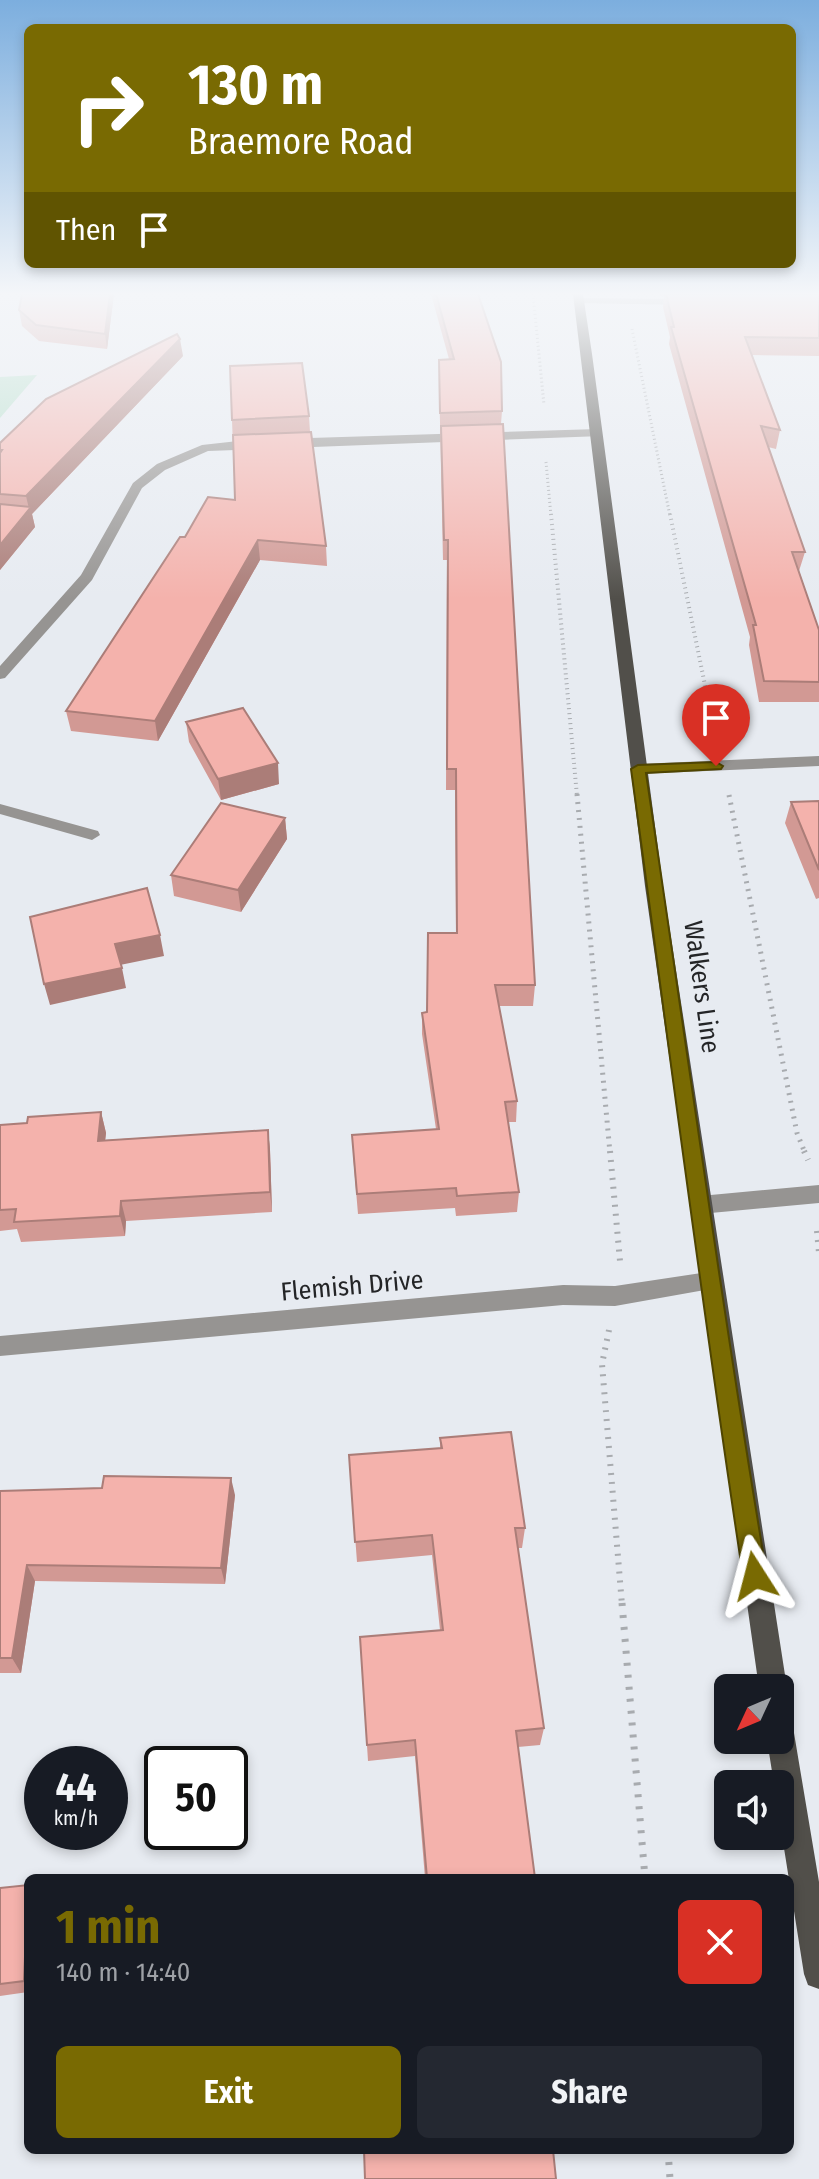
<!DOCTYPE html>
<meta charset="utf-8">
<style>
body{margin:0;font-family:"Fira Sans Condensed",sans-serif;background:#242831;color:#f1f3f6;height:100vh;display:flex;flex-direction:column;font-size:30px;white-space:nowrap}
*{box-sizing:border-box;margin:0}
p{font-size:26px;color:#9ea1a6}
.icon{flex:none;width:44px;height:44px;fill:none;stroke:currentColor;stroke-width:2;stroke-linecap:round;stroke-linejoin:round}
.map{position:relative;flex:1;overflow:hidden}
.panel{position:absolute;left:24px;top:1874px;width:770px;height:280px;display:flex;flex-direction:column;background:#171b24;border-radius:12px;box-shadow:0 4px 12px #0003}
.panel>*{flex:none}
.banner{position:absolute;left:24px;top:24px;width:772px;height:244px;border-radius:12px;box-shadow:0 4px 12px #0003;background:#796a02;color:#fff;overflow:hidden}
.needle{width:52px;rotate:226deg}
.fabs{position:absolute;left:714px;top:1674px;display:grid;gap:16px}
.fabs a{display:grid;place-items:center;width:80px;height:80px;border-radius:12px;background:#171b24;box-shadow:0 4px 12px #0003;font-size:40px}
.speed{position:absolute;left:24px;top:1746px;display:flex;gap:16px;font-size:40px;font-weight:700;text-align:center}
.speed>*{display:grid;place-content:center;width:104px;height:104px;border-radius:50%;background:#171b24;box-shadow:0 4px 12px #0003;line-height:1}
.speed small{font-size:20px;font-weight:400}
.speed .limit{border:4px solid #111;border-radius:12px;background:#fff;color:#111}
.pin{position:absolute;display:grid;place-items:center;width:68px;height:68px;color:#fff;margin:-82px -34px;border-radius:50% 50% 50% 0;rotate:-45deg;box-shadow:0 0 8px #0007}
.pin .icon{rotate:45deg}
.me{position:absolute;width:88px;margin:-44px;rotate:351deg;stroke-linejoin:round;filter:drop-shadow(0 0 6px #0008)}
.turn{display:flex;align-items:center;gap:28px;height:168px;padding:0 32px;font-size:36px}
.turn .icon{width:104px;height:104px;stroke-width:2.5}
.turn b{display:block;font-size:56px;line-height:68px}
.then{display:flex;align-items:center;height:76px;padding:0 32px;background:#0003;gap:16px;font-size:30px}
.round{display:grid;place-items:center;flex:none;width:84px;height:84px;border-radius:12px;background:#242831}
.overview{display:flex;align-items:center;justify-content:space-between;height:136px;padding:0 32px}
h1{font-size:48px;font-weight:700;line-height:60px;color:#796a02}
.cta{display:flex;gap:16px;margin-top:auto;padding:16px 32px}
.cta a{flex:1;height:92px;border-radius:12px;background:#796a02;color:#fff;font-size:32px;font-weight:700;line-height:92px;text-align:center}
.cta a+a{background:#242831;color:#f1f3f6}
.map>svg:first-child{display:block}
.green{fill:#b3dec9}
.lines{fill:none;stroke-linecap:round;stroke-linejoin:round}
.path-far4{stroke:#a8abaf;stroke-width:3;stroke-dasharray:1 3;stroke-linecap:butt}
.path-far3{stroke:#a8abaf;stroke-width:4;stroke-dasharray:1 4;stroke-linecap:butt}
.path-far2{stroke:#a8abaf;stroke-width:5;stroke-dasharray:2 6;stroke-linecap:butt}
.path-far1{stroke:#a8abaf;stroke-width:6;stroke-dasharray:2 7;stroke-linecap:butt}
.path{stroke:#a8abaf;stroke-width:7;stroke-dasharray:3 9;stroke-linecap:butt}
.minor{fill:#969492;fill-rule:evenodd}
.major{fill:#514f4a;fill-rule:evenodd}
.wall{fill:#d29994}
.shaded-wall{fill:#ab7d78}
.building{fill:#f4b2ac;stroke:#ab7d78;stroke-width:2}
.route{fill:#796a02;stroke:#4f4501;stroke-width:2}
.labels{text-anchor:middle;dominant-baseline:central;stroke-width:8;stroke-linejoin:round;paint-order:stroke}
.street-label{font-size:26px;fill:#242527;stroke:#e7ebf1}
</style>
<div class="map">
<svg width="819" height="2179" viewBox="0 0 819 2179">
<rect width="100%" height="100%" fill="#e7ebf1"/>
<path class="green" d="M 37,375 L 0,418 L 0,377 Z"/>
<g class="lines">
<path class="path-far4" d="M 533,294 L 544,405
M 632,329 L 670,516
M 546,462 L 551,516"/>
<path class="path-far3" d="M 551,514 L 577,796
M 670,514 L 715,734"/>
<path class="path-far2" d="M 577,794 L 610,1153
M 729,795 L 797,1133 L 805,1153"/>
<path class="path-far1" d="M 610,1151 L 620,1261
M 804,1151 L 808,1160
M 817,1231 L 819,1253
M 609,1330 L 602,1364 L 622,1605"/>
<path class="path" d="M 622,1603 L 645,1878
M 668,2150 L 670,2179"/>
<path class="minor" d="M 579,298 L 691,299 L 696,302 L 691,305 L 575,303 Z
M 598,429 L 602,430 L 602,436 L 208,451 L 165,470 L 142,488 L 92,580 L 5,678 L 0,679 L 0,666 L 81,575 L 133,483 L 157,464 L 202,445 L 247,440 Z
M 819,756 L 819,766 L 638,774 L 630,769 L 638,764 Z
M 0,804 L 98,831 L 100,835 L 92,840 L 0,814 Z
M 819,1185 L 819,1203 L 700,1214 L 692,1211 L 689,1205 L 692,1199 L 700,1196 Z
M 708,1272 L 716,1274 L 719,1281 L 716,1288 L 615,1306 L 563,1305 L 0,1356 L 0,1336 L 563,1285 L 615,1286 Z"/>
<path class="major" d="M 573,294 L 583,294 L 592,354 L 663,886 L 787,1688 L 780,1699 L 780,1688 L 759,1688 L 645,886 Z
M 780,1719 L 790,1723 L 794,1733 L 819,1882 L 819,1989 L 808,1985 L 804,1974 L 780,1823 L 780,1784 L 774,1784 L 767,1740 L 780,1740 Z"/>
</g>
<path class="wall" d="M 114,294 L 107,349 L 39,341 L 22,326 L 19,310 Z
M 248,294 L 304,294 L 303,295 Z
M 431,294 L 478,294 L 502,411 L 501,424 L 535,985 L 533,1006 L 499,1006 L 517,1101 L 516,1122 L 508,1122 L 519,1192 L 517,1212 L 456,1216 L 455,1208 L 358,1214 L 353,1155 L 436,1129 L 422,1034 L 422,1013 L 427,1012 L 456,933 L 455,790 L 446,790 L 447,560 L 443,560 L 439,377 L 439,360 L 449,359 Z
M 660,294 L 819,294 L 819,356 L 752,355 L 780,430 L 776,449 L 768,447 L 805,552 L 799,571 L 819,630 L 819,702 L 759,702 L 749,645 L 750,637 L 669,344 L 670,337 L 663,307 L 664,296 L 660,296 Z
M 183,356 L 32,514 L 35,527 L 0,570 L 0,443 Z
M 309,416 L 310,432 L 326,546 L 327,566 L 260,560 L 158,741 L 71,731 L 66,711 L 185,537 L 235,500 L 232,420 Z
M 186,722 L 279,784 L 221,800 L 189,742 Z
M 819,801 L 819,898 L 816,899 L 785,823 L 791,802 Z
M 285,818 L 287,839 L 241,912 L 174,896 L 171,875 Z
M 101,1112 L 106,1133 L 105,1140 L 268,1130 L 270,1150 L 272,1212 L 126,1221 L 125,1236 L 21,1242 L 17,1229 L 0,1231 L 0,1125 L 27,1123 Z
M 440,1438 L 525,1528 L 522,1548 L 518,1548 L 544,1728 L 540,1745 L 518,1747 L 535,1878 L 425,1878 L 415,1756 L 368,1761 L 360,1637 L 440,1630 L 432,1555 L 357,1562 L 349,1455 L 440,1448 Z
M 0,1491 L 235,1495 L 225,1584 L 35,1581 L 21,1673 L 0,1673 Z
M 28,1885 L 28,1992 L 0,1996 L 0,1888 Z"/>
<path class="shaded-wall" d="M 110,294 L 114,294 L 107,349 L 105,334 Z
M 180,339 L 183,356 L 32,514 L 35,527 L 0,570 L 0,545 L 29,509 L 26,496 Z
M 258,540 L 260,560 L 158,741 L 155,721 Z
M 278,763 L 279,784 L 221,800 L 218,779 Z
M 285,818 L 287,839 L 241,912 L 238,890 Z
M 160,935 L 164,956 L 120,965 L 115,944 Z
M 122,968 L 126,988 L 50,1005 L 44,984 Z
M 101,1112 L 106,1133 L 103,1161 L 98,1141 Z
M 268,1130 L 270,1150 L 272,1212 L 270,1192 Z
M 121,1201 L 126,1221 L 125,1236 L 120,1216 Z
M 231,1478 L 235,1495 L 225,1584 L 221,1568 Z
M 27,1565 L 35,1581 L 21,1673 L 12,1658 Z
M 28,1900 L 28,1984 L 24,1981 Z"/>
<path class="building" d="M 22,294 L 110,294 L 105,334 L 36,325 L 19,310 Z
M 436,294 L 478,294 L 501,362 L 502,411 L 440,413 L 439,360 L 454,359 Z
M 666,294 L 819,294 L 819,338 L 745,337 L 780,430 L 761,426 L 805,552 L 792,552 L 819,630 L 819,682 L 764,681 L 753,625 L 756,625 L 671,327 L 674,327 Z
M 177,334 L 180,339 L 26,496 L 0,494 L 0,453 L 2,450 L 0,450 L 0,443 L 46,399 Z
M 302,363 L 309,416 L 232,420 L 230,366 Z
M 503,424 L 535,985 L 495,985 L 517,1101 L 505,1102 L 519,1192 L 457,1196 L 456,1188 L 357,1194 L 352,1135 L 439,1129 L 422,1013 L 427,1012 L 428,933 L 457,933 L 456,769 L 447,769 L 448,540 L 444,540 L 441,426 Z
M 311,432 L 326,546 L 258,540 L 155,721 L 66,711 L 180,537 L 185,537 L 208,497 L 235,500 L 233,435 Z
M 0,504 L 31,507 L 0,545 Z
M 243,708 L 278,763 L 218,779 L 186,722 Z
M 819,801 L 819,870 L 791,802 Z
M 221,803 L 285,818 L 238,890 L 171,875 Z
M 147,888 L 160,935 L 115,944 L 122,968 L 44,984 L 30,917 Z
M 101,1112 L 98,1141 L 268,1130 L 270,1192 L 121,1201 L 120,1216 L 14,1222 L 16,1209 L 0,1210 L 0,1125 L 27,1123 L 28,1117 Z
M 511,1432 L 525,1528 L 515,1528 L 544,1728 L 516,1731 L 535,1878 L 427,1878 L 415,1740 L 367,1745 L 360,1637 L 443,1630 L 432,1535 L 355,1542 L 349,1455 L 442,1448 L 440,1438 Z
M 104,1476 L 231,1478 L 221,1568 L 27,1565 L 12,1658 L 0,1658 L 0,1491 L 102,1488 Z
M 28,1885 L 24,1981 L 0,1984 L 0,1888 Z
M 364,2150 L 553,2150 L 556,2179 L 365,2179 Z"/>
<linearGradient id="sky" x2="0" y2="1"><stop stop-color="#7caede"/><stop offset="0.49" stop-color="#f4f6f9"/><stop offset="1" stop-color="#f4f6f9" stop-opacity="0"/></linearGradient>
<rect width="819" height="599" fill="url(#sky)"/>
<path class="route" d="M 716,762 L 723,766 L 721,769 L 646,773 C 686,1041 722,1309 767,1576 L 763,1584 L 755,1588 L 746,1584 L 743,1576 C 702,1308 668,1038 631,769 L 638,765 Z"/>
<g class="labels">
<g class="street-label">
<text transform="translate(702 987) rotate(82)">Walkers Line</text>
<text transform="translate(352 1286) rotate(-5)">Flemish Drive</text>
</g>
</g>
</svg>
<div class="fabs">
<a><svg class="needle" viewBox="-14 -14 28 28"><path d="M0-13l5 13h-10z" fill="#e53935"/><path d="M0 13l5-13h-10z" fill="#9ea1a6"/></svg></a>
<a><svg class="icon" aria-label="sound" viewBox="0 0 24 24"><path d="M4 9h4l5-4v14l-5-4H4zM17 9q2 3 0 6"/></svg></a>
</div>
<div class="speed"><div>44<small>km/h</small></div><div class="limit">50</div></div>
<div class="pin" style="left:716px;top:766px;background:#d93025"><svg class="icon" aria-label="arrive" viewBox="0 0 24 24"><path d="M6 21V4h12l-3 4 3 4H6"/></svg></div>
<svg class="me" style="left:755px;top:1576px" viewBox="-20 -20 40 40"><path d="M0-17L14 15 0 8-14 15z" fill="#796a02" stroke="#fff" stroke-width="4"/></svg>
<div class="banner">
<div class="turn"><svg class="icon" aria-label="right" viewBox="0 0 24 24"><path d="M7 20v-9h11M14 6l5 5-5 5"/></svg><div><b>130 m</b>Braemore Road</div></div>
<div class="then">Then<svg class="icon" aria-label="arrive" viewBox="0 0 24 24"><path d="M6 21V4h12l-3 4 3 4H6"/></svg></div>
</div>
<section class="panel">
<div class="overview"><div><h1>1 min</h1><p>140 m · 14:40</p></div><a class="round" style="background:#d93025;color:#fff"><svg class="icon" aria-label="close" viewBox="0 0 24 24"><path d="M6 6l12 12M18 6L6 18"/></svg></a></div>
<div class="cta"><a>Exit</a><a>Share</a></div>
</section>
</div>
